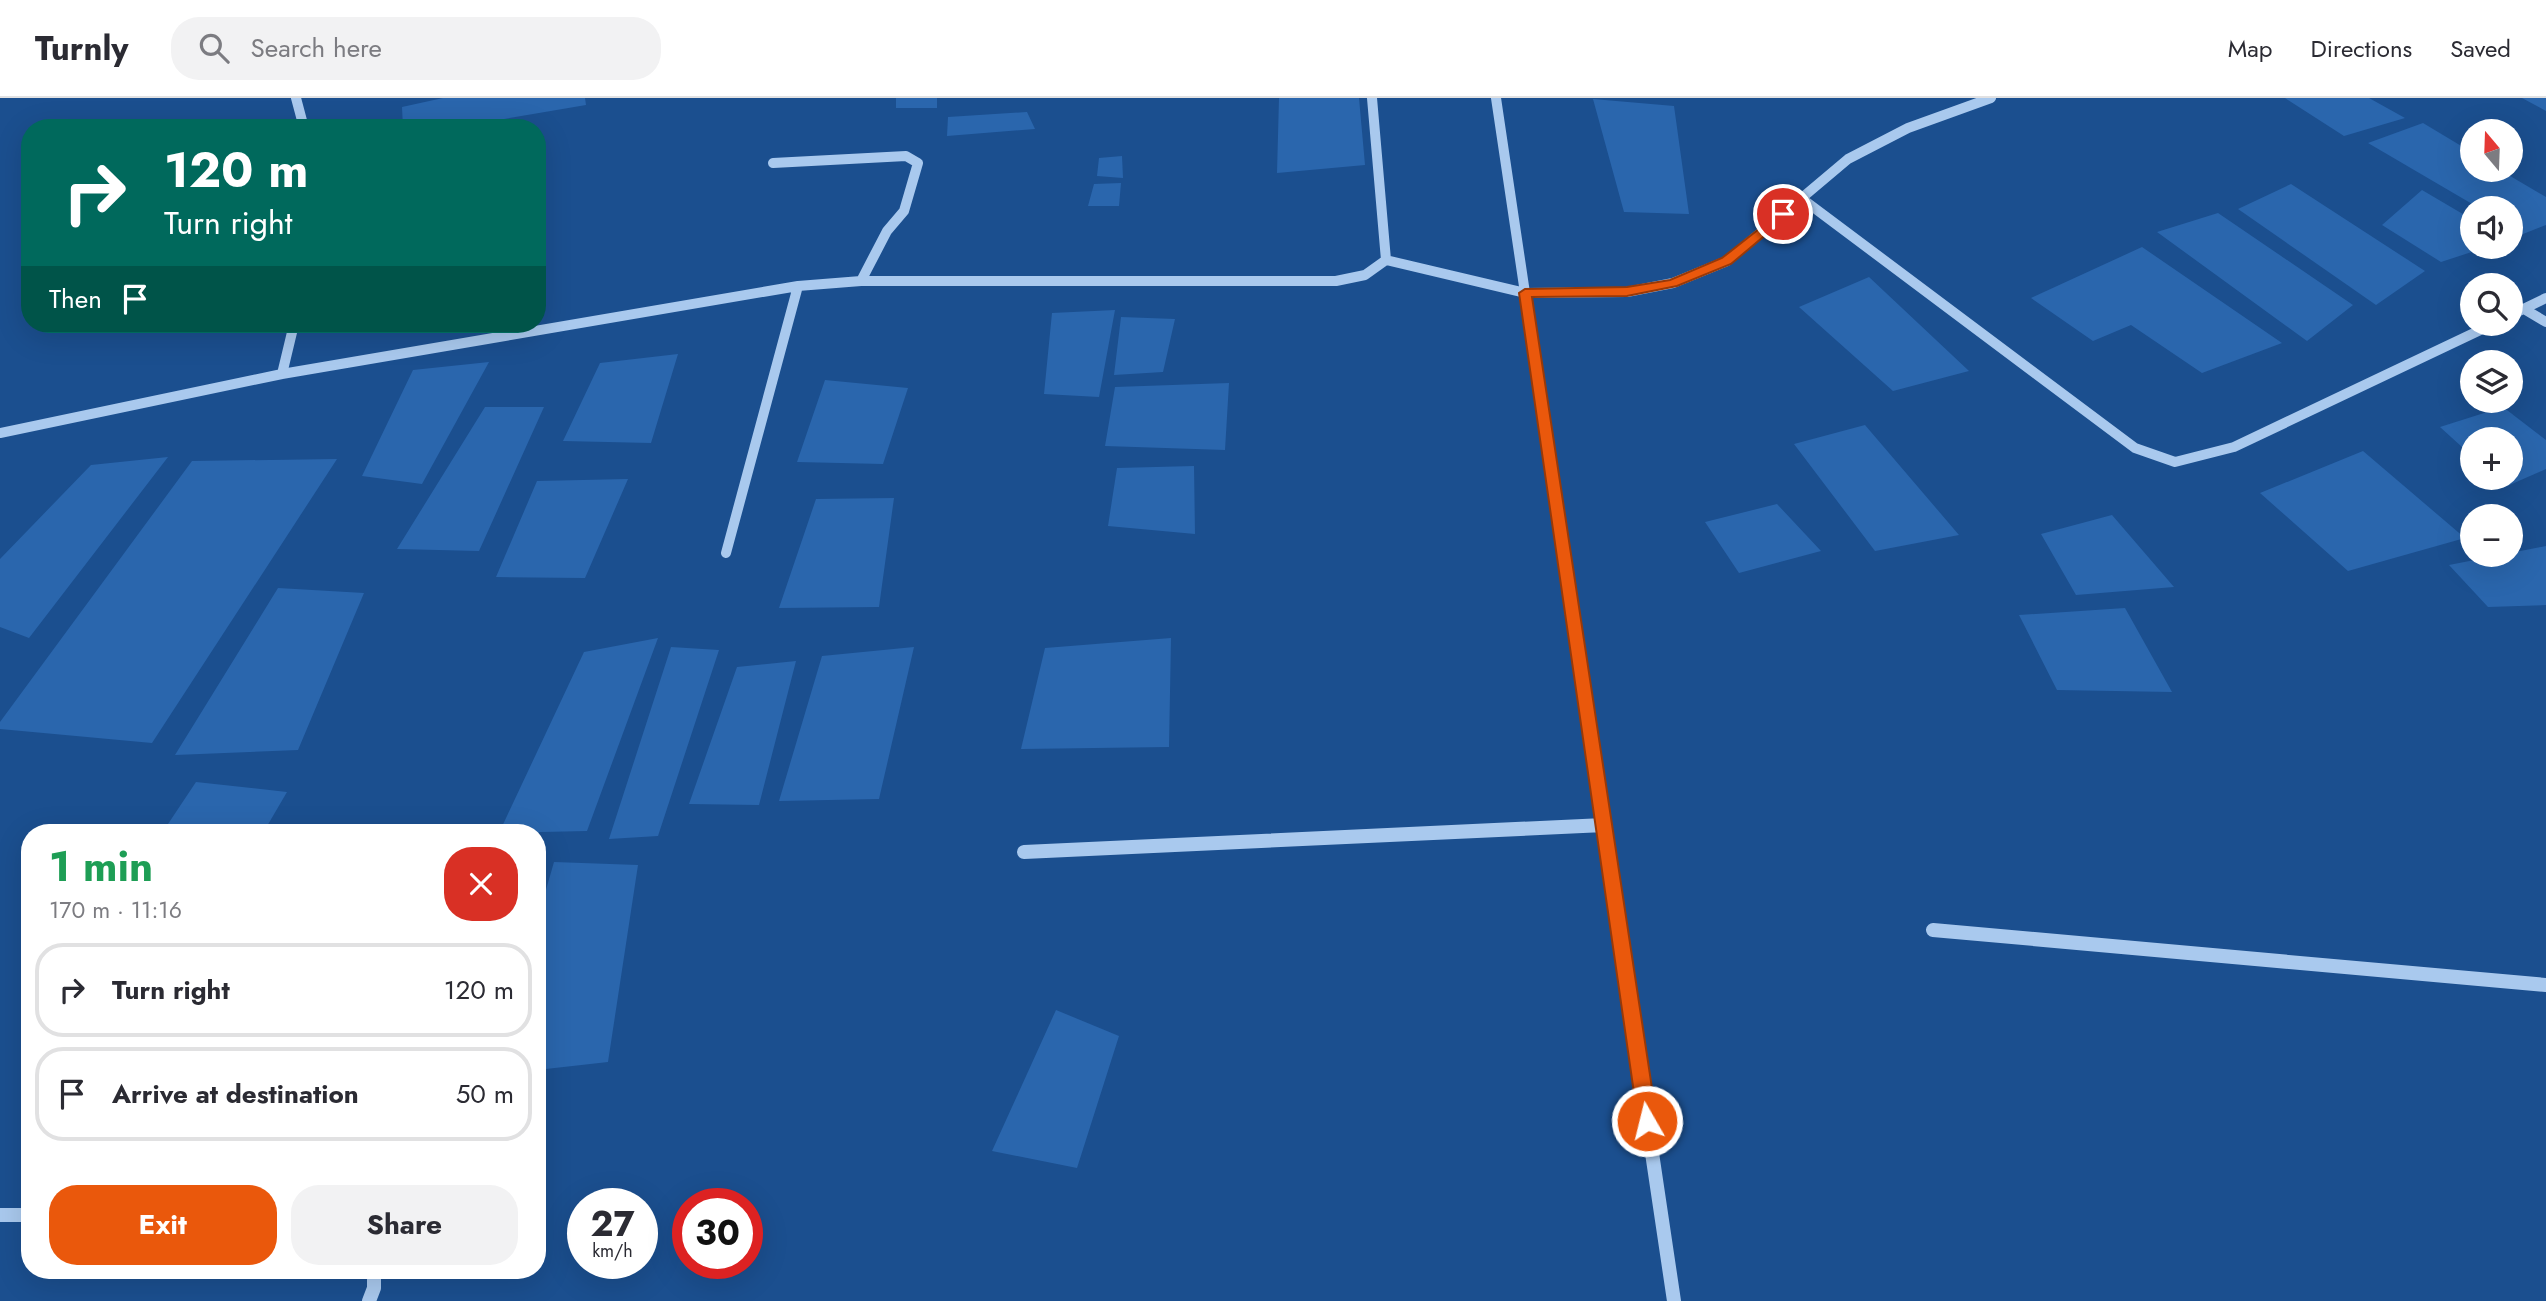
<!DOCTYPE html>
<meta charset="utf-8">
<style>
body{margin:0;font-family:Jost,sans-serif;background:#f2f2f3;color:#2b2b33;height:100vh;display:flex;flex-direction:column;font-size:26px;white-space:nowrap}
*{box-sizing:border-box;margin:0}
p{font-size:23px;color:#7c7c81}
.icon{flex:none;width:38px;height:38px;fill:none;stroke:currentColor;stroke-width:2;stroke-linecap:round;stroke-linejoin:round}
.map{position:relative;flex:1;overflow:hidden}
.details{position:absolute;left:21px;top:726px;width:525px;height:455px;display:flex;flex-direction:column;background:#fff;border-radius:28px;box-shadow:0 7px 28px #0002}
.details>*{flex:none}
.guide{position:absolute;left:21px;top:21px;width:525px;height:214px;border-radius:28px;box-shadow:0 7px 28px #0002;background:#00695c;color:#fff;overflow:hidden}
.needle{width:46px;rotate:341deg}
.fabs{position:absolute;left:2460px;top:21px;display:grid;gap:14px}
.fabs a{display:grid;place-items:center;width:63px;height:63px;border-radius:50%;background:#fff;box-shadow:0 7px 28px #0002;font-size:35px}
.speed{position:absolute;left:567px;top:1090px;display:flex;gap:14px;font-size:35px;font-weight:700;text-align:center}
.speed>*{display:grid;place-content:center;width:91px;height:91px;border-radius:50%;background:#fff;box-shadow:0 7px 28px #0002;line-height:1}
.speed small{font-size:18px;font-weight:400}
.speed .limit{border:10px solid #d22;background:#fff;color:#111}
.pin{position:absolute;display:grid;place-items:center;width:60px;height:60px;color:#fff;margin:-30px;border:4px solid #fff;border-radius:50%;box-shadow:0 2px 7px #0007}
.me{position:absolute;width:77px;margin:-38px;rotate:352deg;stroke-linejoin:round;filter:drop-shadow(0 0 5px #0008)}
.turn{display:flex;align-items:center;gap:24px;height:147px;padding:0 28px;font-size:32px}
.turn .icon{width:91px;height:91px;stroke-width:2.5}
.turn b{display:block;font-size:49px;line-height:60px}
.then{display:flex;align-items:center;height:66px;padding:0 28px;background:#0003;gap:14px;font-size:26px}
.round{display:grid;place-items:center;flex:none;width:74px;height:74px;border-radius:28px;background:#f2f2f3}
.head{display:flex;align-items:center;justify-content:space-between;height:119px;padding:0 28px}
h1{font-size:42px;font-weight:700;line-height:52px;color:#1e9e55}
.cta{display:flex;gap:14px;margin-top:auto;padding:14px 28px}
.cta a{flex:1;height:80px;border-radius:28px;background:#ea580c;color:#fff;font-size:28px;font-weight:700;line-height:80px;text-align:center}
.cta a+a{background:#f2f2f3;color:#2b2b33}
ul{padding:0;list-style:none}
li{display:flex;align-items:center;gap:21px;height:94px;margin:0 14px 10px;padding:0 14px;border:4px solid #e1e1e2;border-radius:28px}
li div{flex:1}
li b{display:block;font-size:26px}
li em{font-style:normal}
header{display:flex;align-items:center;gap:42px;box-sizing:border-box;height:98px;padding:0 35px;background:#fff;border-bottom:2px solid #e1e1e2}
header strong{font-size:33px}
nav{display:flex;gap:38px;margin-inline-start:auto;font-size:24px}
.search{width:490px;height:63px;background:#f2f2f3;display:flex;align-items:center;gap:18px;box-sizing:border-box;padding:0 24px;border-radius:28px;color:#7c7c81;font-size:26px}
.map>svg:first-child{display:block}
.building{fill:#2a66ad}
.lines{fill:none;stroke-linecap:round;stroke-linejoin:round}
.minor-far1{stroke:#a9c9ee;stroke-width:10}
.minor{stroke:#a9c9ee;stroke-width:14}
.route{fill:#ea580c;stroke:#983908;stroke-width:2}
</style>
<header>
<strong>Turnly</strong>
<div class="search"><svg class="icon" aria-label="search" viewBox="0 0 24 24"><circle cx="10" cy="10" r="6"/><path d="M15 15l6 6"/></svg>Search here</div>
<nav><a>Map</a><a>Directions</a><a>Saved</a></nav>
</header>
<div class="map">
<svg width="2546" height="1203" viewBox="0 0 2546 1203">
<rect width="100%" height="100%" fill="#1b4f8f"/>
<path class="building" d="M 443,0 L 585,0 L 586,7 L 451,30 L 403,30 L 402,9 Z
M 896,0 L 937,0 L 937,10 L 896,10 Z
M 1279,0 L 1359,0 L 1365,67 L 1277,75 Z
M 2285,0 L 2369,0 L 2405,20 L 2344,38 Z
M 2522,0 L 2546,0 L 2546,13 Z
M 1593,1 L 1674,8 L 1689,116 L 1624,114 Z
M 1027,14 L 1035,31 L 947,38 L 948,19 Z
M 2423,25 L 2473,55 L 2473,72 L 2500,72 L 2546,99 L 2546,127 L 2523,136 L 2511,130 L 2511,110 L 2479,110 L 2368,45 Z
M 1122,58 L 1123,80 L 1097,78 L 1099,60 Z
M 1121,85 L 1119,108 L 1088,108 L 1094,86 Z
M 2291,86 L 2425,173 L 2376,207 L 2238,111 Z
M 2422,92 L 2473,122 L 2473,149 L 2487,149 L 2441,164 L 2382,127 Z
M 2218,115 L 2353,207 L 2307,243 L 2157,134 Z
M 2142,149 L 2282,245 L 2202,275 L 2131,227 L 2093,243 L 2031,200 Z
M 1869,179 L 1969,273 L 1893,293 L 1799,209 Z
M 1115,212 L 1099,299 L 1044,296 L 1052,215 Z
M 1121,219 L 1175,221 L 1163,274 L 1114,277 Z
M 678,256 L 651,345 L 563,343 L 600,265 Z
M 489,264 L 422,386 L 362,378 L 413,272 Z
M 825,282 L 908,290 L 883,366 L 797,364 Z
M 1229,285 L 1225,352 L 1105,348 L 1115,289 Z
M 485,309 L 544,309 L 479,453 L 397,451 Z
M 2503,309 L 2546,342 L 2546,371 L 2505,389 L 2495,380 L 2511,380 L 2511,341 L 2473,341 L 2473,359 L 2440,329 Z
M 1865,327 L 1959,437 L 1875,453 L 1794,346 Z
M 2363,353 L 2465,440 L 2348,473 L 2260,395 Z
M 168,359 L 29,540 L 0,529 L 0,461 L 91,367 Z
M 337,361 L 152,645 L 0,631 L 0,624 L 192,363 Z
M 1194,368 L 1195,436 L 1108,428 L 1117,370 Z
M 628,381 L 585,480 L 496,479 L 537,383 Z
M 894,400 L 879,509 L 779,510 L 816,401 Z
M 1777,406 L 1821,453 L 1739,475 L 1705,424 Z
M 2112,417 L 2174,489 L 2076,497 L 2041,436 Z
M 2546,448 L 2546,507 L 2488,509 L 2449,467 Z
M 278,490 L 364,495 L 298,652 L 175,657 Z
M 2125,510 L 2172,594 L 2057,592 L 2019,517 Z
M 658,540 L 587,733 L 499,735 L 584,554 Z
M 1171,540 L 1169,649 L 1021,651 L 1045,550 Z
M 671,549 L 719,552 L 658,738 L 609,741 Z
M 914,549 L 879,701 L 779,703 L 822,558 Z
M 796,563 L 759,707 L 689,706 L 737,569 Z
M 196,684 L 287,694 L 263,735 L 162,735 Z
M 334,729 L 331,735 L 292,735 L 294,731 Z
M 554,764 L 638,767 L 608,964 L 537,972 L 537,823 Z
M 1056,912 L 1119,938 L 1077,1070 L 992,1053 Z"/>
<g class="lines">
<path class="minor-far1" d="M 296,0 L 304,30
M 1496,0 L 1572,511
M 773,65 L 906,58 L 918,65 L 904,113 L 887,133 L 861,183
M 1801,100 L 2135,350 L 2175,364 L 2234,349 L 2493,226
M 1386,162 L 1525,195 L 1627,194 L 1673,185 L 1727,163 L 1848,61 L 1908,30 L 1991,0
M 2524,211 L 2546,224
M 2511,217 L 2546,200
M 282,276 L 294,226
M 0,335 L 282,276 L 798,188 L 861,183 L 1336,183 L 1365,177 L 1386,162 L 1372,0
M 726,455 L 798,188"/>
<path class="minor" d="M 1571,510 L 1674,1203
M 1024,754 L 1604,727
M 1933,832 L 2546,887
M 0,1117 L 30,1117
M 369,1203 L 374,1190 L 374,1172"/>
</g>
<path class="route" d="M 1783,112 L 1787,113 L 1787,119 L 1731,166 L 1677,188 L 1627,198 L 1532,199 L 1657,1023 L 1654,1030 L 1647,1033 L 1641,1030 L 1638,1023 L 1519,195 L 1525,191 L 1627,189 L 1670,182 L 1722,160 Z"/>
</svg>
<div class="fabs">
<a><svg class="needle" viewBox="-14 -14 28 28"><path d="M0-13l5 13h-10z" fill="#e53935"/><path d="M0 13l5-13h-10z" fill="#7c7c81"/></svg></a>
<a><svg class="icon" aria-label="sound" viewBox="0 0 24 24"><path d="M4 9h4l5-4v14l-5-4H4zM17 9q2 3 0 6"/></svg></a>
<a><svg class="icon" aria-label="search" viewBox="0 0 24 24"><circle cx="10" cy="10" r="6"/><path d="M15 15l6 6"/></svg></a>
<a><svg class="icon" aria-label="layers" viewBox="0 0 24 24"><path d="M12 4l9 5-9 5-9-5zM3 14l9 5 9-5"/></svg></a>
<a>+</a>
<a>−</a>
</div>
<div class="speed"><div>27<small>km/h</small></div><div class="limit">30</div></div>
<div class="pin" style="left:1783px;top:116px;background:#d93025"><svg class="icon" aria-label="arrive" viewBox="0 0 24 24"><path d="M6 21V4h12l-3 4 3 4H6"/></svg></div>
<svg class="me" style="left:1647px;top:1023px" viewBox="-20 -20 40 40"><circle r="17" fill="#ea580c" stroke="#fff" stroke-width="3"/><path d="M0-11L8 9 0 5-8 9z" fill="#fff"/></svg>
<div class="guide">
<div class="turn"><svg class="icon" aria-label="right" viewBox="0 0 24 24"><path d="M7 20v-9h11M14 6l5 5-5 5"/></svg><div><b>120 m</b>Turn right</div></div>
<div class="then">Then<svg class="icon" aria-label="arrive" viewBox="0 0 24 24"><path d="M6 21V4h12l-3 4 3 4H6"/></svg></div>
</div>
<section class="details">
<div class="head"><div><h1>1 min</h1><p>170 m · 11:16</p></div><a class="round" style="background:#d93025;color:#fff"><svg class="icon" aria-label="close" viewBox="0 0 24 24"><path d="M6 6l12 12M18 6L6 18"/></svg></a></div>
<ul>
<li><svg class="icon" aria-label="right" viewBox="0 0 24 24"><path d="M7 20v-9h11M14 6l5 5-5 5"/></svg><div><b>Turn right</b></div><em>120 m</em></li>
<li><svg class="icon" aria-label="arrive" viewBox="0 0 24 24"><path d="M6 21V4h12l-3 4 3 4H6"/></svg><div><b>Arrive at destination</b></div><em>50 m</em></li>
</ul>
<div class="cta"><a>Exit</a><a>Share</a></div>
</section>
</div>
